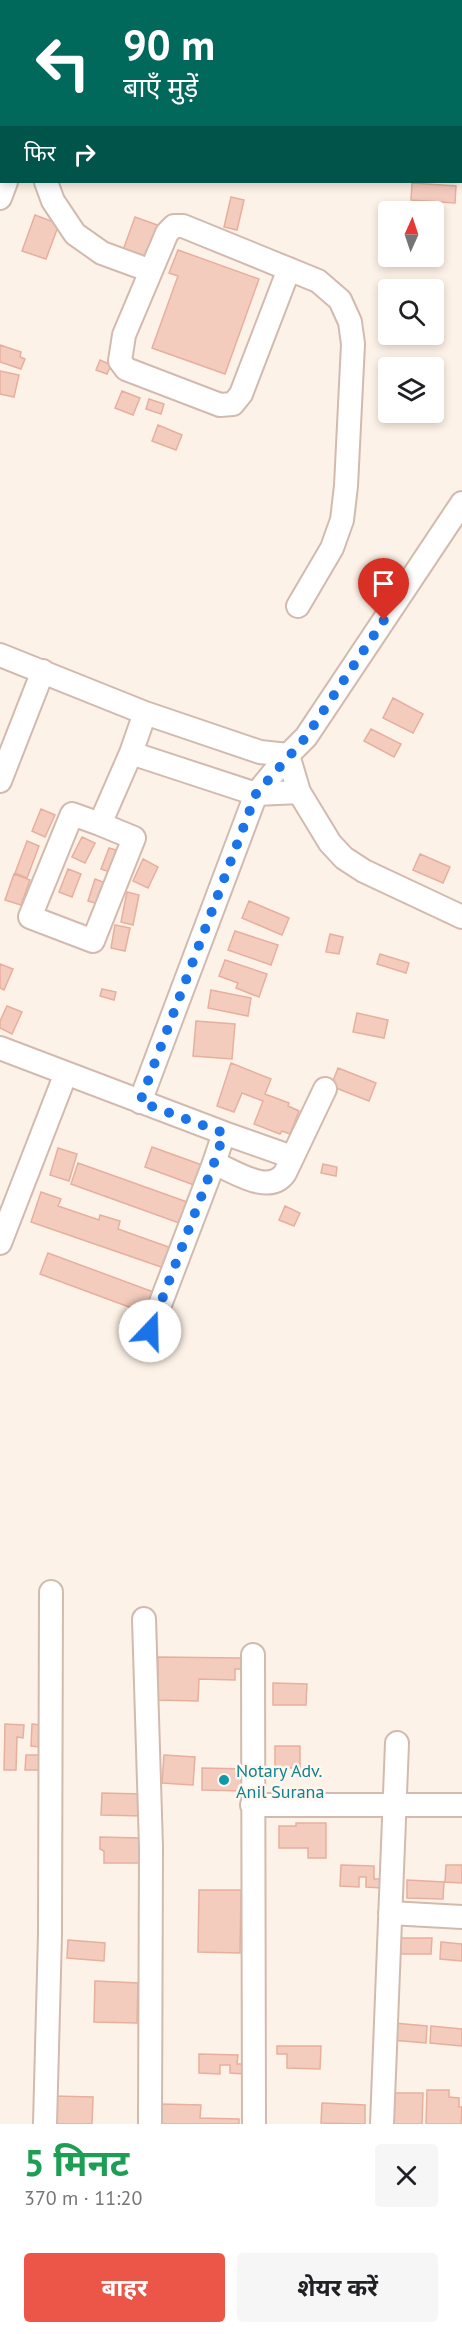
<!DOCTYPE html>
<html lang="hi">
<meta charset="utf-8">
<style>
body{margin:0;font-family:"PT Sans","Noto Sans Devanagari",sans-serif;background:#f6f6f6;color:#202124;height:100vh;display:flex;flex-direction:column;font-size:22px;white-space:nowrap}
*{box-sizing:border-box;margin:0}
p{font-size:20px;color:#757577}
.icon{flex:none;width:33px;height:33px;fill:none;stroke:currentColor;stroke-width:2;stroke-linecap:round;stroke-linejoin:round}
.map{position:relative;height:2124px;overflow:hidden}
.sheet{display:flex;flex-direction:column;background:#fff;flex:1}
.sheet>*{flex:none}
.banner{position:absolute;left:0px;top:0px;width:462px;height:183px;box-shadow:0 3px 9px #0003;background:#00695c;color:#fff;overflow:hidden}
.needle{width:39px;rotate:3deg}
.controls{position:absolute;left:378px;top:201px;display:grid;gap:12px}
.controls a{display:grid;place-items:center;width:66px;height:66px;border-radius:6px;background:#fff;box-shadow:0 3px 9px #0003;font-size:30px}
.pin{position:absolute;display:grid;place-items:center;width:51px;height:51px;color:#fff;margin:-62px -26px;border-radius:50% 50% 50% 0;rotate:-45deg;box-shadow:0 0 6px #0007}
.pin .icon{rotate:45deg}
.me{position:absolute;width:66px;margin:-33px;rotate:21deg;stroke-linejoin:round;filter:drop-shadow(0 0 4px #0008)}
.turn{display:flex;align-items:center;gap:21px;height:126px;padding:0 24px;font-size:27px}
.turn .icon{width:78px;height:78px;stroke-width:2.5}
.turn b{display:block;font-size:42px;line-height:51px}
.then{display:flex;align-items:center;height:57px;padding:0 24px;background:#0003;gap:12px;font-size:22px}
.round{display:grid;place-items:center;flex:none;width:63px;height:63px;border-radius:6px;background:#f6f6f6}
.headline{display:flex;align-items:center;justify-content:space-between;height:102px;padding:0 24px}
h1{font-size:36px;font-weight:700;line-height:45px;color:#1e9e55}
.button{display:flex;gap:12px;margin-top:auto;padding:12px 24px}
.button a{flex:1;height:69px;border-radius:6px;background:#eb5649;color:#fff;font-size:24px;font-weight:700;line-height:69px;text-align:center}
.button a+a{background:#f6f6f6;color:#202124}
.map>svg:first-child{display:block}
.building{fill:#f4ccbe;stroke:#e7af9d;stroke-width:1.5}
.lines{fill:none;stroke-linecap:round;stroke-linejoin:round}
.minor-casing{stroke:#d3baaf;stroke-width:26}
.minor{stroke:#fff;stroke-width:22}
.route{stroke:#1a73e8;stroke-width:10;stroke-dasharray:0 18}
.culture-dot{fill:#0f9aa8;stroke:#fff6ef;stroke-width:2}
.labels{text-anchor:middle;dominant-baseline:central;stroke-width:5;stroke-linejoin:round;paint-order:stroke}
.culture-label{font-size:18px;fill:#0d838f;stroke:#fff6ef;text-anchor:start}
</style>
<div class="map">
<svg width="462" height="2124" viewBox="0 0 462 2124">
<rect width="100%" height="100%" fill="#fdf2e7"/>
<path class="building" d="M 0,0 L 36,2 L 2,2 L 2,68 Z
M 412,183 L 456,186 L 455,203 L 411,200 Z
M 231,197 L 244,200 L 237,230 L 224,227 Z
M 35,215 L 59,224 L 46,259 L 22,251 Z
M 135,217 L 160,226 L 147,262 L 122,253 Z
M 178,250 L 259,279 L 225,374 L 152,348 L 178,276 L 169,273 Z
M 0,345 L 21,352 L 20,357 L 25,359 L 21,369 L 0,362 Z
M 100,360 L 111,365 L 107,374 L 96,370 Z
M 0,371 L 19,375 L 14,397 L 0,394 Z
M 122,391 L 140,398 L 133,415 L 115,408 Z
M 149,399 L 164,404 L 161,414 L 146,409 Z
M 158,425 L 182,435 L 176,450 L 152,441 Z
M 393,698 L 423,714 L 413,733 L 383,718 Z
M 371,729 L 401,744 L 394,757 L 364,741 Z
M 41,809 L 55,815 L 45,837 L 32,831 Z
M 82,837 L 95,843 L 85,863 L 72,857 Z
M 27,841 L 39,846 L 27,878 L 15,873 Z
M 109,848 L 120,851 L 113,873 L 101,869 Z
M 420,854 L 450,867 L 443,883 L 413,870 Z
M 143,859 L 158,867 L 148,888 L 133,881 Z
M 68,869 L 81,874 L 72,897 L 59,892 Z
M 14,874 L 30,880 L 21,905 L 5,900 Z
M 95,879 L 108,884 L 102,905 L 88,901 Z
M 127,892 L 139,895 L 133,925 L 121,922 Z
M 249,901 L 289,918 L 282,935 L 242,918 Z
M 115,925 L 130,928 L 125,951 L 111,948 Z
M 235,931 L 278,945 L 271,965 L 228,950 Z
M 330,934 L 343,937 L 339,954 L 326,952 Z
M 380,954 L 409,963 L 406,973 L 377,964 Z
M 225,960 L 267,974 L 259,997 L 236,988 L 238,983 L 219,976 Z
M 0,964 L 13,969 L 4,990 L 0,988 Z
M 102,989 L 116,992 L 114,1000 L 100,996 Z
M 211,990 L 251,998 L 248,1016 L 208,1008 Z
M 7,1006 L 22,1012 L 12,1034 L 0,1028 L 0,1021 Z
M 357,1013 L 388,1020 L 384,1038 L 353,1032 Z
M 196,1021 L 235,1024 L 232,1059 L 193,1056 Z
M 231,1063 L 271,1079 L 265,1094 L 289,1103 L 288,1106 L 299,1111 L 290,1134 L 282,1131 L 280,1134 L 254,1124 L 263,1101 L 242,1093 L 234,1112 L 217,1106 Z
M 338,1068 L 376,1083 L 369,1101 L 331,1086 Z
M 152,1147 L 202,1165 L 194,1185 L 145,1167 Z
M 58,1148 L 77,1154 L 69,1181 L 50,1175 Z
M 78,1163 L 190,1203 L 182,1224 L 71,1184 Z
M 323,1164 L 337,1167 L 336,1176 L 321,1173 Z
M 41,1192 L 61,1199 L 58,1206 L 99,1220 L 100,1215 L 120,1221 L 118,1229 L 174,1249 L 167,1269 L 31,1222 Z
M 285,1206 L 300,1213 L 294,1226 L 279,1220 Z
M 48,1253 L 156,1293 L 148,1314 L 40,1274 Z
M 158,1657 L 241,1658 L 241,1669 L 235,1669 L 235,1680 L 199,1679 L 198,1701 L 158,1700 Z
M 273,1683 L 307,1684 L 306,1705 L 273,1705 Z
M 5,1724 L 24,1725 L 23,1738 L 17,1737 L 16,1770 L 4,1770 Z
M 32,1724 L 41,1725 L 39,1747 L 31,1746 Z
M 275,1746 L 300,1746 L 300,1768 L 275,1768 Z
M 26,1755 L 40,1755 L 40,1770 L 25,1770 Z
M 164,1755 L 195,1757 L 193,1785 L 162,1783 Z
M 202,1768 L 246,1769 L 245,1791 L 202,1790 Z
M 102,1793 L 142,1794 L 142,1816 L 101,1815 Z
M 296,1823 L 326,1823 L 326,1858 L 308,1858 L 308,1848 L 279,1848 L 279,1826 L 296,1826 Z
M 100,1837 L 140,1838 L 140,1863 L 104,1863 L 104,1851 L 100,1849 Z
M 341,1865 L 374,1866 L 374,1879 L 381,1879 L 381,1888 L 366,1887 L 366,1877 L 359,1877 L 359,1887 L 340,1886 Z
M 446,1865 L 462,1865 L 462,1883 L 445,1882 Z
M 407,1880 L 444,1882 L 443,1899 L 407,1898 Z
M 199,1890 L 241,1890 L 240,1953 L 198,1952 Z
M 399,1938 L 432,1938 L 431,1954 L 399,1954 Z
M 68,1940 L 105,1943 L 104,1961 L 67,1958 Z
M 441,1942 L 462,1944 L 462,1961 L 440,1959 Z
M 95,1981 L 138,1983 L 137,2023 L 94,2022 Z
M 394,2023 L 427,2026 L 426,2043 L 392,2040 Z
M 431,2026 L 462,2029 L 462,2046 L 430,2043 Z
M 277,2046 L 321,2046 L 320,2069 L 287,2068 L 287,2054 L 277,2054 Z
M 199,2054 L 238,2055 L 237,2064 L 244,2064 L 244,2074 L 230,2073 L 230,2065 L 220,2065 L 220,2074 L 199,2073 Z
M 427,2090 L 449,2090 L 449,2097 L 459,2098 L 459,2107 L 462,2107 L 461,2124 L 426,2124 Z
M 390,2093 L 423,2093 L 422,2124 L 389,2124 Z
M 53,2096 L 93,2097 L 92,2124 L 53,2124 Z
M 322,2103 L 365,2105 L 365,2124 L 321,2123 Z
M 160,2104 L 201,2105 L 200,2118 L 239,2119 L 239,2124 L 160,2124 Z"/>
<g class="lines">
<g class="minor-casing">
<path id="minor" d="M 107,2 L 107,0
M 0,120 L 2,121
M 46,182 L 53,201 L 75,234 L 102,253 L 151,271 L 167,233 L 174,226 L 183,226 L 318,281 L 340,300 L 350,322 L 353,344 L 346,486 L 342,520 L 332,548 L 298,606
M 0,198 L 6,182
M 151,271 L 124,335 L 120,361 L 126,369 L 220,405 L 233,404 L 241,394 L 289,269
M 0,655 L 145,713 L 260,752 L 288,755 L 306,737 L 462,503
M 131,753 L 145,713
M 0,781 L 43,671
M 299,792 L 330,843 L 344,858 L 364,871 L 462,917
M 100,824 L 134,838 L 93,941 L 30,917 L 72,814 L 100,824 L 131,753 L 256,794 L 299,792 L 288,755
M 0,1048 L 224,1133 L 292,1157
M 140,1102 L 256,794 L 288,755
M 214,1163 C 234,1171 269,1196 285,1173 L 325,1089
M 0,1243 L 66,1073
M 150,1331 L 214,1163 L 224,1133
M 144,1619 L 151,1847 L 150,2124
M 253,1655 L 254,2124
M 252,1805 L 462,1805
M 390,1913 L 462,1917
M 45,2124 L 50,1934 L 51,1592
M 382,2124 L 397,1743"/>
</g>
<use href="#minor" class="minor"/>
</g>
<g class="lines">
<path class="route" d="M 150,1331 L 214,1163 L 224,1133 L 140,1102 L 256,794 L 306,737 L 384,620"/>
</g>
<circle class="culture-dot" cx="224" cy="1780" r="6"/>
<g class="labels">
<g class="culture-label">
<text x="236" y="1770">Notary Adv.<tspan x="236" dy="21">Anil Surana</tspan></text>
</g>
</g>
</svg>
<div class="controls">
<a><svg class="needle" viewBox="-14 -14 28 28"><path d="M0-13l5 13h-10z" fill="#e53935"/><path d="M0 13l5-13h-10z" fill="#757577"/></svg></a>
<a><svg class="icon" aria-label="search" viewBox="0 0 24 24"><circle cx="10" cy="10" r="6"/><path d="M15 15l6 6"/></svg></a>
<a><svg class="icon" aria-label="layers" viewBox="0 0 24 24"><path d="M12 4l9 5-9 5-9-5zM3 14l9 5 9-5"/></svg></a>
</div>
<div class="pin" style="left:384px;top:620px;background:#d93025"><svg class="icon" aria-label="arrive" viewBox="0 0 24 24"><path d="M6 21V4h12l-3 4 3 4H6"/></svg></div>
<svg class="me" style="left:150px;top:1331px" viewBox="-20 -20 40 40"><circle r="19" fill="#fff"/><path d="M0-13L10 11 0 6-10 11z" fill="#1a73e8"/></svg>
<div class="banner">
<div class="turn"><svg class="icon" aria-label="left" viewBox="0 0 24 24"><path d="M17 20v-9H6M10 6l-5 5 5 5"/></svg><div><b>90 m</b>बाएँ मुड़ें</div></div>
<div class="then">फिर<svg class="icon" aria-label="right" viewBox="0 0 24 24"><path d="M7 20v-9h11M14 6l5 5-5 5"/></svg></div>
</div>
</div>
<section class="sheet">
<div class="headline"><div><h1>5 मिनट</h1><p>370 m · 11:20</p></div><a class="round"><svg class="icon" aria-label="close" viewBox="0 0 24 24"><path d="M6 6l12 12M18 6L6 18"/></svg></a></div>
<div class="button"><a>बाहर</a><a>शेयर करें</a></div>
</section>
